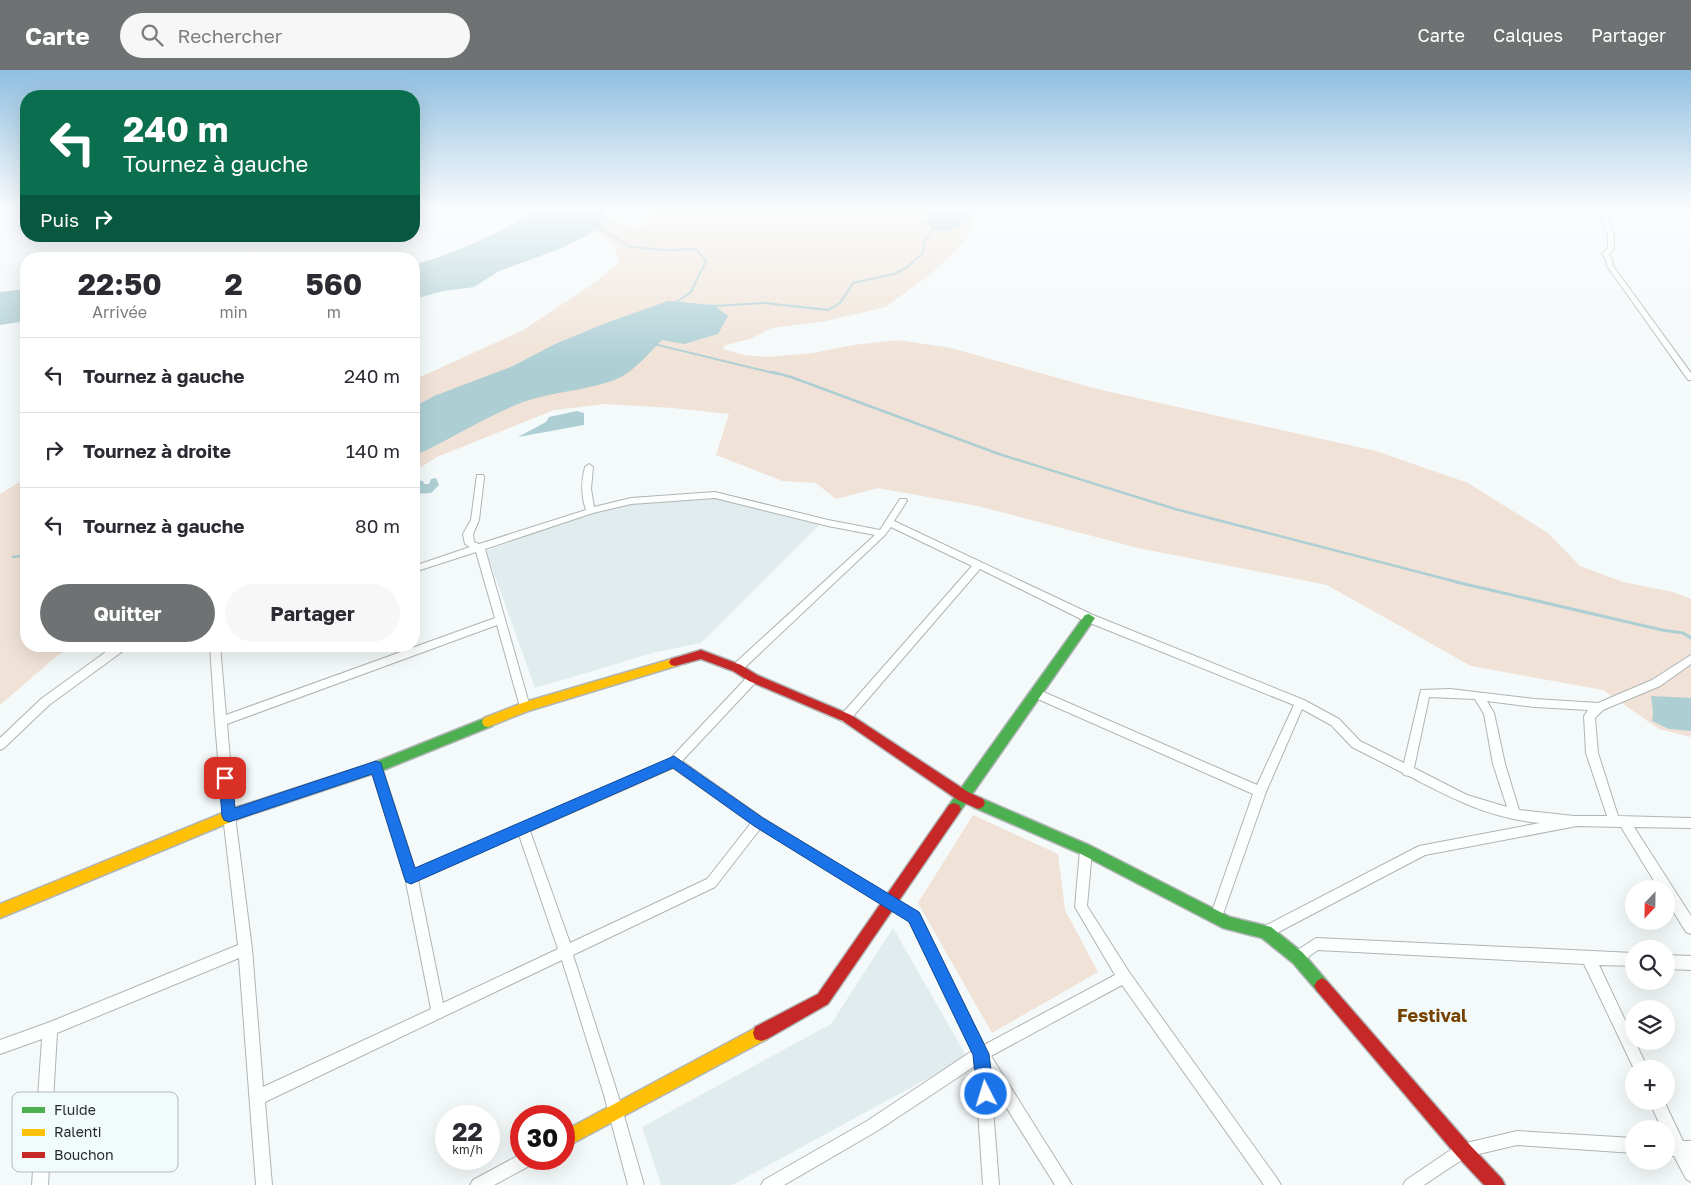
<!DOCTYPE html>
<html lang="fr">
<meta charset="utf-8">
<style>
body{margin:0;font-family:"Golos Text",sans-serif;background:#f7f7f7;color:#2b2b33;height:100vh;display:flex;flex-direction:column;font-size:19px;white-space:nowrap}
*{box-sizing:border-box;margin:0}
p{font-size:16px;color:#7c7c81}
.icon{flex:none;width:28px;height:28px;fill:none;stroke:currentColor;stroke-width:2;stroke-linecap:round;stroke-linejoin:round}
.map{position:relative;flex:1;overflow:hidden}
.sheet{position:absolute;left:20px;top:182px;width:400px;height:400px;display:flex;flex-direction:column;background:#fff;border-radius:20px;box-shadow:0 5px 20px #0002}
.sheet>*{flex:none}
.top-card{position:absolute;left:20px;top:20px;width:400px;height:152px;border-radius:20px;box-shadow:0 5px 20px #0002;background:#0b6e4f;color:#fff;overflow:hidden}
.needle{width:32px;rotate:202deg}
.fabs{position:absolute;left:1625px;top:810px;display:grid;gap:10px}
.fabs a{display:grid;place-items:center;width:50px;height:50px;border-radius:50%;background:#fff;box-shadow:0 5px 20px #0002;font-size:25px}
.speed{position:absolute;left:435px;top:1035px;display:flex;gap:10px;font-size:25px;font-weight:700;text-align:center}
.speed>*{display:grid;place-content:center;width:65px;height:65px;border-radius:50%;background:#fff;box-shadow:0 5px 20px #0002;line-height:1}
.speed small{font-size:12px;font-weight:400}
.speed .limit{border:8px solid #d22;background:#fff;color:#111}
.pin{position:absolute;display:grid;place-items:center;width:42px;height:42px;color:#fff;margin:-21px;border-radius:10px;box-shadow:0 2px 8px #0006}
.me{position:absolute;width:55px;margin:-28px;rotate:355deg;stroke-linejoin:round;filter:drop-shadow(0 0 4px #0008)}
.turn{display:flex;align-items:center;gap:18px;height:105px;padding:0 20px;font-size:22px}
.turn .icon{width:65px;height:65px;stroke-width:2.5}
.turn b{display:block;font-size:35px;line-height:42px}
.then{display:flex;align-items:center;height:48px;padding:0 20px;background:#0003;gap:10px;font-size:19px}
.eta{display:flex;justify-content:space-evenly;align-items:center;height:85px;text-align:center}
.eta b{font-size:30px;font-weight:700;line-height:35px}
.action{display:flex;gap:10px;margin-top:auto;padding:10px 20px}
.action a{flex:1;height:58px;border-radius:30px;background:#6f7273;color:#fff;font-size:20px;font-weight:700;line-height:58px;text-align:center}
.action a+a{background:#f7f7f7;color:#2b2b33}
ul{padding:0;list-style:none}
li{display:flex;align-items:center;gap:15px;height:75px;padding:0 20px;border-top:1px solid #e1e1e2}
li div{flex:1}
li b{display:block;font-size:19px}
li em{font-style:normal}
header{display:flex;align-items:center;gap:30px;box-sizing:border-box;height:70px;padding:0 25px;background:#6f7273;color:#fff}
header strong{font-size:24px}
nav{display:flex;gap:28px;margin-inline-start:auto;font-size:18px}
.search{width:350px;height:45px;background:#f7f7f7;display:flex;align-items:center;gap:12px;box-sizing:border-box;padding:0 18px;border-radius:28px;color:#7c7c81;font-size:19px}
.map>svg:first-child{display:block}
.built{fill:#e0ecee}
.green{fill:#f0e2d6}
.water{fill:#adcfd4}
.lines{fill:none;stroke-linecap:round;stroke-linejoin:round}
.stream-far2{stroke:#adcfd4;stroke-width:2}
.stream-far1{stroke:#adcfd4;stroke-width:2.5}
.stream{stroke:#adcfd4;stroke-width:3}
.street-casing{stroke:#b0b4b5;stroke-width:2}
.fast-casing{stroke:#b0b4b5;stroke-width:3}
.slow-casing{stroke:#b0b4b5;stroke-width:3}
.jam-casing{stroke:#b0b4b5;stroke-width:3}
.street{fill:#fdfefe;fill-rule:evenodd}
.fast{fill:#4caf50;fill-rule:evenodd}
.slow{fill:#ffc107;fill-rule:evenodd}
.jam{fill:#c62828;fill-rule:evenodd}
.route{fill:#1a73e8;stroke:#114b97}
.labels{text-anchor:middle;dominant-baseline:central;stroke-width:4.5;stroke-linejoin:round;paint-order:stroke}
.near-neighbourhood-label{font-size:18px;font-weight:bold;fill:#774200;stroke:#f2fbfc}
.key{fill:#f2fbfc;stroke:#b5bcbd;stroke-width:1}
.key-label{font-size:14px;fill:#272a2b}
</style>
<header>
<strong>Carte</strong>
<div class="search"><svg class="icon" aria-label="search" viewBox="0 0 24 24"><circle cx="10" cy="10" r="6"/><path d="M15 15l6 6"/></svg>Rechercher</div>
<nav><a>Carte</a><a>Calques</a><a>Partager</a></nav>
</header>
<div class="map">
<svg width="1691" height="1115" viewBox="0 0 1691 1115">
<rect width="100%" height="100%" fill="#f4f9fa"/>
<path class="built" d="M 715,428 L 819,455 L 701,573 L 656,582 L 535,618 L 486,481 L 563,453 L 636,430 Z
M 893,858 L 967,987 L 732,1115 L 661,1115 L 642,1057 L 831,954 Z"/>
<path class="green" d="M 657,138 L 932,138 L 925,153 L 958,157 L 975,146 L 966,169 L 952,185 L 925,208 L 886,237 L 826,251 L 772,258 L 750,269 L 725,275 L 723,279 L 745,285 L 766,287 L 813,283 L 853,275 L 898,270 L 951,278 L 1097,319 L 1376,381 L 1468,413 L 1548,463 L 1580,496 L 1623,512 L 1673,522 L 1691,529 L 1691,667 L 1659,659 L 1603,620 L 1471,596 L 1327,515 L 1138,478 L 978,436 L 878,418 L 836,429 L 816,413 L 783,411 L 716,385 L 729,344 L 673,338 L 605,334 L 554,340 L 437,387 L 414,401 L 414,310 L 525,259 L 597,211 L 619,192 L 614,175 L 594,161 L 610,151 L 642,158 L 650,145 Z
M 26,408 L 26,576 L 75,576 L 58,585 L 0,635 L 0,424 Z
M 973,745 L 1058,784 L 1065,840 L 1098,902 L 992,963 L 918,833 Z"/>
<path class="water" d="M 540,138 L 608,138 L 603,142 L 610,151 L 586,166 L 557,180 L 499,201 L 474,217 L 443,221 L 414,229 L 414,195 C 461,181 498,164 540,138 Z
M 932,138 L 979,138 C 973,150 954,163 939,161 C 935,160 929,155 925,153 Z
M 26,219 L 26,251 L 0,255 L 0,222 Z
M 668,231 L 714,235 L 728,246 L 718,264 L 684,274 L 662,270 C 647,285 632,304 612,311 C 583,321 551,322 523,332 C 485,347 451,369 414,386 L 414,337 L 434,326 L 513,296 L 555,274 L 606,253 Z
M 577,341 L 584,343 L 584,355 L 518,367 L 546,352 L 549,347 Z
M 436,408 L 439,415 L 431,423 L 414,424 L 414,410 L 423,411 L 424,414 L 429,414 L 431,409 Z
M 1651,626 L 1691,628 L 1691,661 L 1669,659 L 1652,651 L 1653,642 Z"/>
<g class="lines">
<path class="stream-far2" d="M 598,157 L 630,177 L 665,180 L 696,179 L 706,191 L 691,222 L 675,233
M 713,236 L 765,233 L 828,240 L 840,233 L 853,213 L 894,204 L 906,198 L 923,183 L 925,171 L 936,154
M 654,274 L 777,304"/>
<path class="stream-far1" d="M 772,302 L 791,307 L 999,384 L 1175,439 L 1461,513
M 13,487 L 26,485"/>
<path class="stream" d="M 1456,512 L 1662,560 L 1683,563 L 1691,568"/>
<g class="street-casing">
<path id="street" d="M 1598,138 L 1604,138 L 1614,166 L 1614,179 L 1609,184 L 1612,189 L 1613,196 L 1691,303 L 1691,310 L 1688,310 L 1607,196 L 1606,189 L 1602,184 L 1608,178 L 1608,166 Z
M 589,394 L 593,397 L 591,419 L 594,437 L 631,428 L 715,422 L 828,450 L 880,460 L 900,429 L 906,429 L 907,431 L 894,451 L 1093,545 L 1304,630 L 1339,649 L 1360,671 L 1404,693 L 1421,620 L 1450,619 L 1535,629 L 1598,633 L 1652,610 L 1691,585 L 1691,594 L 1660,616 L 1603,640 L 1595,648 L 1598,683 L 1618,746 L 1691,748 L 1691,758 L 1634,757 L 1691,846 L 1691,864 L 1686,862 L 1666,830 L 1666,819 L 1659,819 L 1621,757 L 1577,756 L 1425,785 L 1271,866 L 1266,868 L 1261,866 L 1260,862 L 1261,858 L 1419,776 L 1540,753 C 1489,748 1453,729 1409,706 L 1404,705 L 1403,703 L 1352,677 L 1331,655 L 1302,639 L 1266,722 L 1222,847 L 1221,851 L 1216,853 L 1211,851 L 1210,847 L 1253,724 L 1031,626 L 1030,623 L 1031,620 L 1039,620 L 1257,715 L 1294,635 L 1085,551 L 980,499 L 849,651 L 845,652 L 841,651 L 840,648 L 841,645 L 972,496 L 891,457 L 885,465 L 741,601 L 733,601 L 732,598 L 733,595 L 875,465 L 828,456 L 715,428 L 631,434 L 593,443 L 485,479 L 530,637 L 529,640 L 525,641 L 521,640 L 520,637 L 497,555 L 227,654 L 235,746 L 252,879 L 263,1017 L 431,939 L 405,807 L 370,697 L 372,694 L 376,692 L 380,694 L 382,697 L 415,799 L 670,689 L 749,605 L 757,605 L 758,608 L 757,611 L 682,691 L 763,748 L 919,843 L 984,975 L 1115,905 L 1075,837 L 1080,780 L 1082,776 L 1086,775 L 1090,776 L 1092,780 L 1087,836 L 1129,902 L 1278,1110 L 1281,1115 L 1264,1115 L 1122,915 L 991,986 L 1072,1115 L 1055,1115 L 991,1013 L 999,1115 L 983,1115 L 975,996 L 877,1061 L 784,1115 L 761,1115 L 764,1110 L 867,1051 L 972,981 L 909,851 L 760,759 L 715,817 L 573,885 L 618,1025 L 644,1115 L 628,1115 L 604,1025 L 562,890 L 265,1032 L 272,1115 L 256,1115 L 239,888 L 57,963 L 48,1115 L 32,1115 L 42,969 L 0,984 L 0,970 L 50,952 L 238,875 L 223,746 L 215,652 L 210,576 L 220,576 L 226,645 L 495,548 L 476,482 L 414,502 L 414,496 L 470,477 L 465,474 L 463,464 L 471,450 L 477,405 L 483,405 L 484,407 L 479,450 L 473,464 L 474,472 L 479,474 L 586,440 C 581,425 581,412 585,397 ZM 1429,627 L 1475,629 L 1484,644 L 1493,694 L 1507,737 L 1467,725 L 1414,698 ZM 1487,631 L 1535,637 L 1588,640 L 1584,646 L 1586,683 L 1607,746 L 1574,746 L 1519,740 L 1505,694 L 1494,643 ZM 673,698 L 751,753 L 707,809 L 570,873 L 530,761 ZM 519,765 L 558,879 L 443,933 L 418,810 Z
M 114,576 L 123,576 L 124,578 L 123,581 L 49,635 L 4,678 L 0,680 L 0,668 L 41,629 Z
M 1316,868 L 1634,883 L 1634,896 L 1599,895 L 1648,999 L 1634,999 L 1584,894 L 1318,880 L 1298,894 L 1293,893 L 1291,888 L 1293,883 Z
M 1666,885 L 1691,886 L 1691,900 L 1666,899 Z
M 1649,1031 L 1664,1031 L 1683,1071 L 1691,1071 L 1691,1112 L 1686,1109 L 1674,1086 L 1666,1086 L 1666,1059 L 1662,1059 Z
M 1517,1061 L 1634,1068 L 1634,1083 L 1517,1075 L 1466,1087 L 1424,1115 L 1403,1115 L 1406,1110 L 1458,1075 Z
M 521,1084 L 521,1089 L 535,1089 L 533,1094 L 494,1115 L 470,1115 L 473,1110 Z"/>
</g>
<g class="fast-casing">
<path id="fast" d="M 1089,544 L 1095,548 L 1093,551 L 959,743 L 954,745 L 949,743 L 947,739 L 949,735 L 1085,545 Z
M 488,647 L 492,648 L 494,652 L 492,656 L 381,701 L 240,748 L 235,746 L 233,742 L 235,738 L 373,693 Z
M 978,727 L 1091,776 L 1230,847 L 1271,857 L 1303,883 L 1327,911 L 1330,916 L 1327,921 L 1322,924 L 1317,921 L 1293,893 L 1262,868 L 1223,858 L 1081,784 L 973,737 L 971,733 L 973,729 Z"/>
</g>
<g class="slow-casing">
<path id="slow" d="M 675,588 L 679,589 L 681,592 L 679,595 L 528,641 L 488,657 L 484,656 L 482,652 L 484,648 L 525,632 Z
M 240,736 L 245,738 L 247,742 L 245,746 L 0,848 L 0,834 Z
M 761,955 L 767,957 L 769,963 L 767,969 L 564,1078 L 564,1061 Z"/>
</g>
<g class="jam-casing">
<path id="jam" d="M 701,580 L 741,595 L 757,605 L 851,645 L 968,722 L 983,729 L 985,733 L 983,737 L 978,739 L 958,730 L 843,651 L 749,611 L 733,601 L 701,589 L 675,596 L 671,595 L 669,592 L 671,589 Z
M 954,733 L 959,735 L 961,739 L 959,743 L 828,934 L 767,969 L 761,971 L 755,969 L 753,963 L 755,957 L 818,924 L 949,735 Z
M 1322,908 L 1327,911 L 1469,1074 L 1502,1109 L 1505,1115 L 1484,1115 L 1457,1086 L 1317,921 L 1314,916 L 1317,911 Z"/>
</g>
<use href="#street" class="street"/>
<use href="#fast" class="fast"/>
<use href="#slow" class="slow"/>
<use href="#jam" class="jam"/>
</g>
<linearGradient id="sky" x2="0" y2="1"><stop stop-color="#90bfe0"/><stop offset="0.47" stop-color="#fafcfd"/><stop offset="1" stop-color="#fafcfd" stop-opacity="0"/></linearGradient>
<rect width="1691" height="294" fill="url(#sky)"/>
<path class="route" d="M 674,686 L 763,748 L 919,842 L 989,984 L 994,1024 L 991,1030 L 986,1033 L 980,1030 L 977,1024 L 973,985 L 909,852 L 754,756 L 673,698 L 411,814 L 406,812 L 404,807 L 372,704 L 229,752 L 224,750 L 222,746 L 219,708 L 221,704 L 225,703 L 230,704 L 232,708 L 235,738 L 376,691 L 381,693 L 382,697 L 415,798 Z"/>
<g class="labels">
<g class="near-neighbourhood-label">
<text x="1432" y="945">Festival</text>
</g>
</g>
<rect x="12" y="1022" width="166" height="80" rx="8" class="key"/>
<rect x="22" y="1037" width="23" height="6" fill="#4caf50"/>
<rect x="22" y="1059" width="23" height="7" fill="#ffc107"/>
<rect x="22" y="1082" width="23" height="6" fill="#c62828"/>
<g class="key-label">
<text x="54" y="1045">Fluide</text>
<text x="54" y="1067">Ralenti</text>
<text x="54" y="1090">Bouchon</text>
</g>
</svg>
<div class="fabs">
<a><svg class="needle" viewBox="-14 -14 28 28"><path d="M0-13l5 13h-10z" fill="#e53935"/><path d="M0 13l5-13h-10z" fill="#7c7c81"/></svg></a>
<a><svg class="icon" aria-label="search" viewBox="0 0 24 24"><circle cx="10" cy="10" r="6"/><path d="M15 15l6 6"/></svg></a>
<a><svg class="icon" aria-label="layers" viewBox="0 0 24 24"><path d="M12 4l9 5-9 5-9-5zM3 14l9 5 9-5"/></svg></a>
<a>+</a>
<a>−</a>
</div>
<div class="speed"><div>22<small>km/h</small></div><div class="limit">30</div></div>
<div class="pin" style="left:225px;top:708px;background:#d93025"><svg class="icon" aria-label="arrive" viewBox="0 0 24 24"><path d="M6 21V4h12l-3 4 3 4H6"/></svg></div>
<svg class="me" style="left:986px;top:1024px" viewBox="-20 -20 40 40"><circle r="17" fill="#1a73e8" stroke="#fff" stroke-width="3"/><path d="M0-11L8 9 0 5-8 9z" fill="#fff"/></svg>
<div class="top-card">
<div class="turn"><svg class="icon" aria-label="left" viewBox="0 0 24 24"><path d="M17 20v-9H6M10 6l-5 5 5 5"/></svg><div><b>240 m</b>Tournez à gauche</div></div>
<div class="then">Puis<svg class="icon" aria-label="right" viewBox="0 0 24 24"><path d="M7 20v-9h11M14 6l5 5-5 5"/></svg></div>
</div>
<section class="sheet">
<div class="eta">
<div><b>22:50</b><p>Arrivée</p></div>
<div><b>2</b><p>min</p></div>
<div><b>560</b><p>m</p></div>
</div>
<ul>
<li><svg class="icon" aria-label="left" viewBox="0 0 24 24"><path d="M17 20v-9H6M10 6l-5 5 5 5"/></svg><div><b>Tournez à gauche</b></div><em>240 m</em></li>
<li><svg class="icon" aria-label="right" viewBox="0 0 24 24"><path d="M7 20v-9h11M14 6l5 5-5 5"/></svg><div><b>Tournez à droite</b></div><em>140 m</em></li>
<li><svg class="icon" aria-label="left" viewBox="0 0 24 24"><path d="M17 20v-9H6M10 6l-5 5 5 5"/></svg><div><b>Tournez à gauche</b></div><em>80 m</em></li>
</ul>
<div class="action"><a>Quitter</a><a>Partager</a></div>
</section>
</div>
